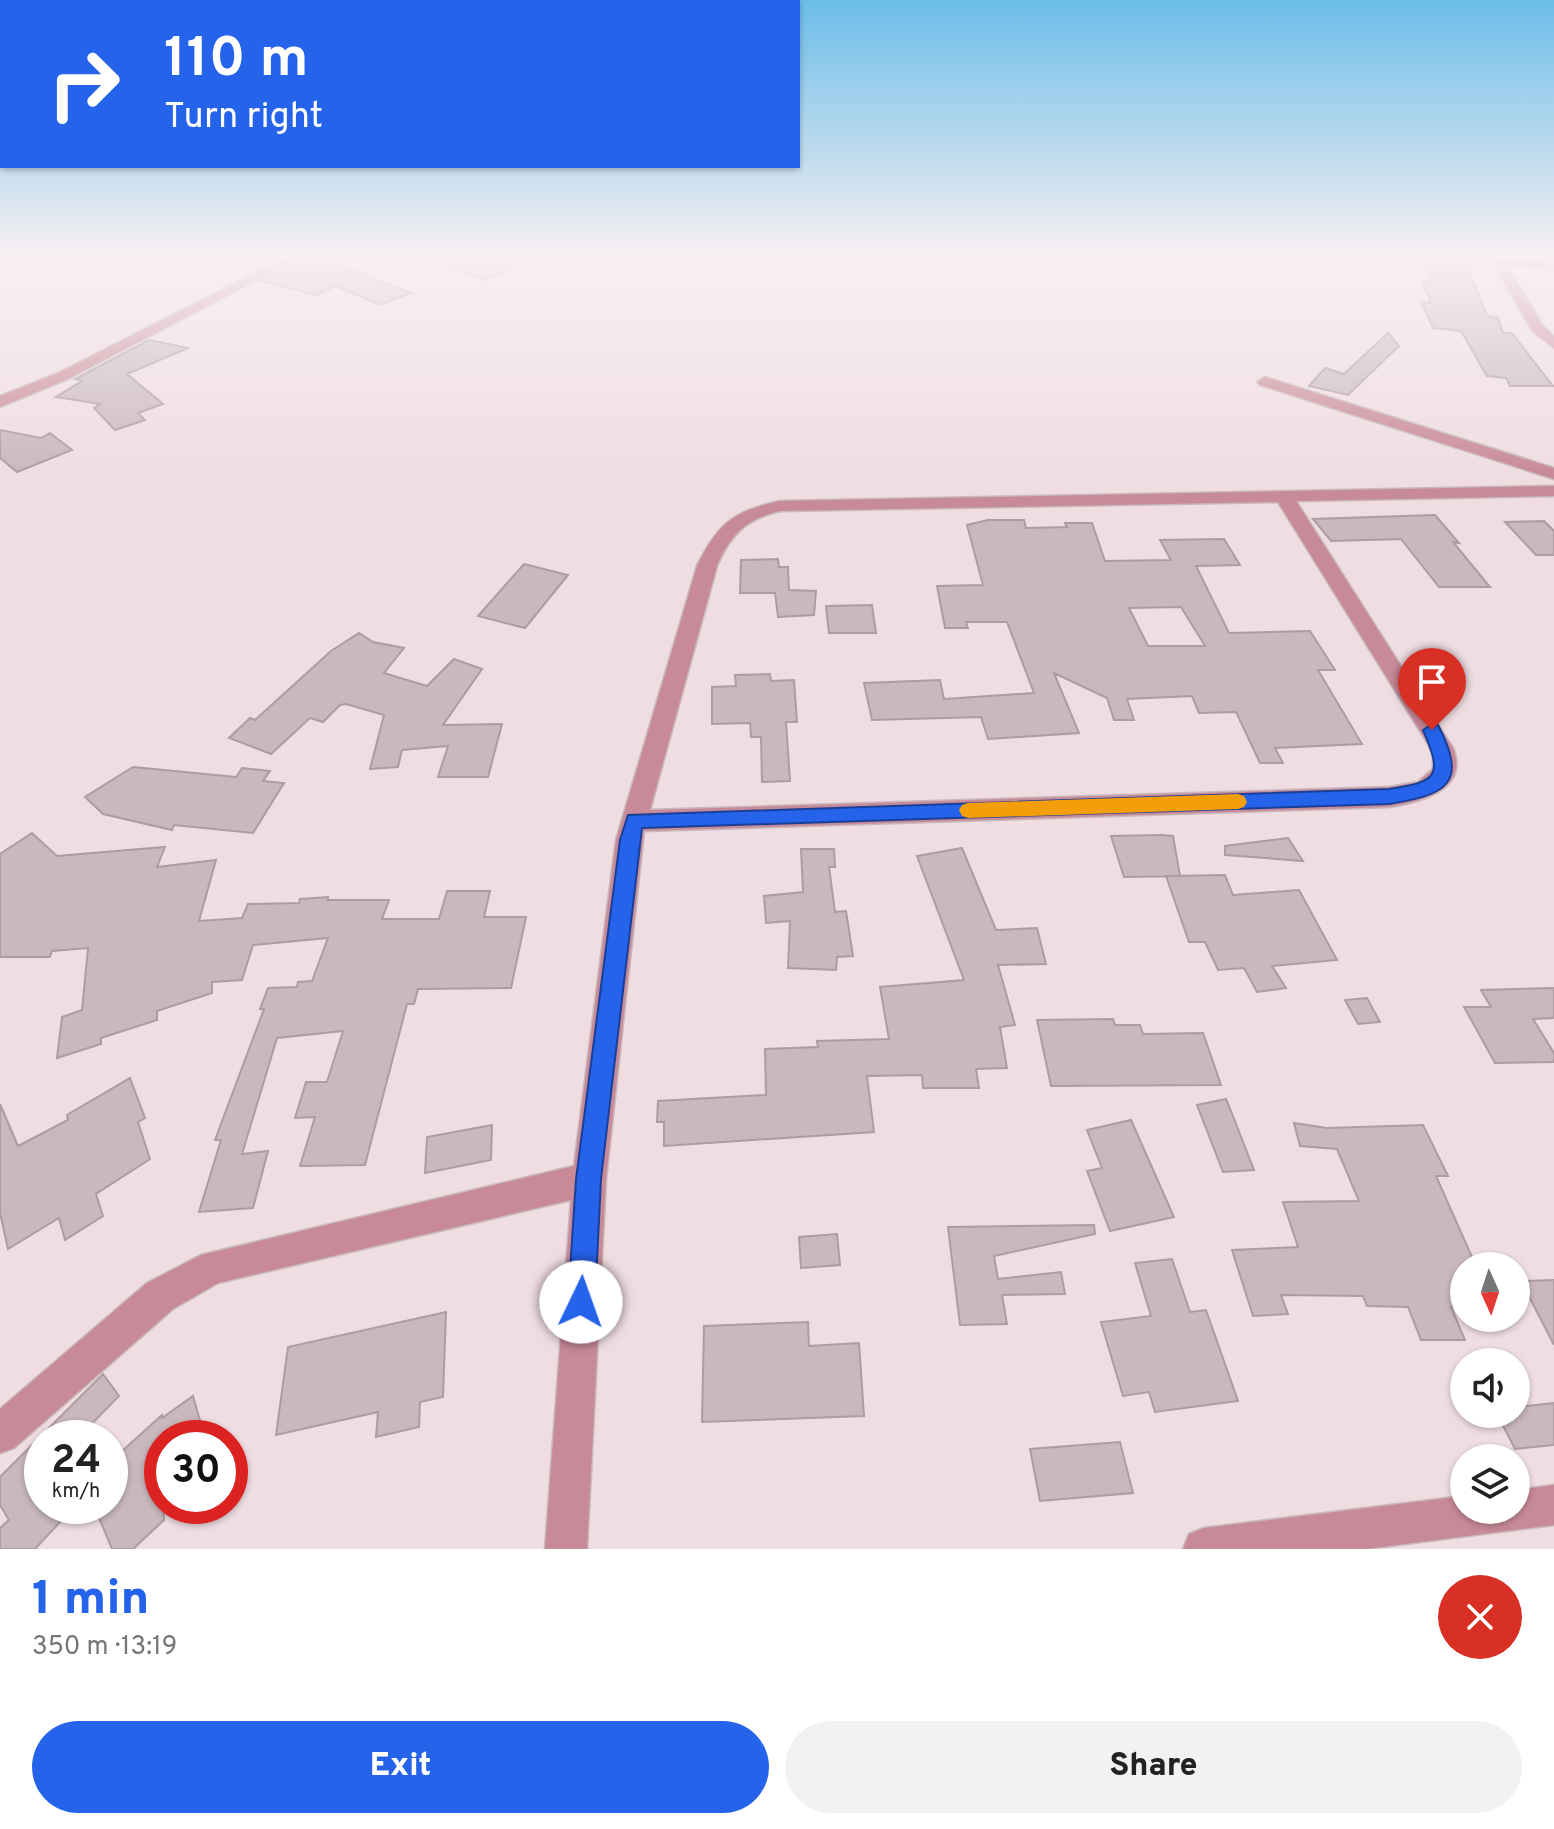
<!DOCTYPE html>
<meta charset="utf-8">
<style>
body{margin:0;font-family:Overpass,sans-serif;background:#f2f2f2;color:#222;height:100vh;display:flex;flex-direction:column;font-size:30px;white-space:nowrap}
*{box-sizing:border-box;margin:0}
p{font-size:26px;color:#767676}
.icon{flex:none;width:44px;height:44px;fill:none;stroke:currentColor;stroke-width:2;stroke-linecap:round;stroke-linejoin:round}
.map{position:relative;height:1549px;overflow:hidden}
.side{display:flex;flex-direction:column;background:#fff;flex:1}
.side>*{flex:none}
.top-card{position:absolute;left:0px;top:0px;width:800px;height:168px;box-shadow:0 2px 6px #0004;background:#2563eb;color:#fff;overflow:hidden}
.needle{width:52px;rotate:177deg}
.buttons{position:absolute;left:1450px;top:1252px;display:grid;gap:16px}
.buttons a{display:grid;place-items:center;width:80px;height:80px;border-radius:50%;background:#fff;box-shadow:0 2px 6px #0004;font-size:40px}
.speed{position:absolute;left:24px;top:1420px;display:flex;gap:16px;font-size:40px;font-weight:700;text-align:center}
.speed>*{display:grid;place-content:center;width:104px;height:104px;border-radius:50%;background:#fff;box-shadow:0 2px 6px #0004;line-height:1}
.speed small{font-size:20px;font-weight:400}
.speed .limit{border:12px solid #d22;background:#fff;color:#111}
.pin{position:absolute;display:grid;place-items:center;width:68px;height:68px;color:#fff;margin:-82px -34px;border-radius:50% 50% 50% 0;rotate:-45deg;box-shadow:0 0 8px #0007}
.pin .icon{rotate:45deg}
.me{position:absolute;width:88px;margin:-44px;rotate:3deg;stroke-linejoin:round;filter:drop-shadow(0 0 6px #0008)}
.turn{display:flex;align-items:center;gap:28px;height:168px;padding:0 32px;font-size:36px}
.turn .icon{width:104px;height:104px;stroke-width:2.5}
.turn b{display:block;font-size:56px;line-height:68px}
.round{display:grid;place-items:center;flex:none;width:84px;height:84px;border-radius:42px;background:#f2f2f2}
.overview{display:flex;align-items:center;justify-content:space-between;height:136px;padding:0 32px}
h1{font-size:48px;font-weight:800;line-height:60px;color:#2563eb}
.action{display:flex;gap:16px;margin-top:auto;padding:16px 32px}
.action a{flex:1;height:92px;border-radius:48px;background:#2563eb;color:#fff;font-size:32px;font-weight:800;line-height:92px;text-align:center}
.action a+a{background:#f2f2f2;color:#222}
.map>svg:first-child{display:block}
.building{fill:#c9b8bc;stroke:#ad9ca0;stroke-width:2;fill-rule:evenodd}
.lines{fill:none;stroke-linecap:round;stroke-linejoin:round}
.minor-casing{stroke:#c8b9bc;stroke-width:3}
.minor{fill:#c88998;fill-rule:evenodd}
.route{fill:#2563eb;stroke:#184099;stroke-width:2}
.slow{fill:#f59e0b}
</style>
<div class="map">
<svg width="1554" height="1549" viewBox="0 0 1554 1549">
<rect width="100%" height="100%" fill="#efdde1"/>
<path class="building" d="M 300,259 L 336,259 L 335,263 L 411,293 L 381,305 L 335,286 L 316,295 L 261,281 Z
M 432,259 L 531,259 L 484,280 L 432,262 Z
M 1421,259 L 1466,262 L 1487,316 L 1498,318 L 1503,333 L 1512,333 L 1553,386 L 1510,386 L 1506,378 L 1487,376 L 1461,331 L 1433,328 L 1421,302 L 1431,303 L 1422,280 L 1432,281 Z
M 1388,333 L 1399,346 L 1348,395 L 1309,386 L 1325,368 L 1344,374 Z
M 149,340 L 188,348 L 127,374 L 163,404 L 138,413 L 145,420 L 115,430 L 94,408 L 100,404 L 56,397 L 82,381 L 75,379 Z
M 0,430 L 41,438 L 50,433 L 72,450 L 17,472 L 0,458 Z
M 1435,515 L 1459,543 L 1453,542 L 1490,587 L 1439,587 L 1401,539 L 1331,541 L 1313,519 Z
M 988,520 L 1024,520 L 1026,528 L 1067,527 L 1065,523 L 1092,523 L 1105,561 L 1171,560 L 1160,540 L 1224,539 L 1240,565 L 1196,566 L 1229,633 L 1310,631 L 1335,670 L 1318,670 L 1362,744 L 1275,748 L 1283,763 L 1260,763 L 1236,712 L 1199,713 L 1192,696 L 1127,699 L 1134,720 L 1114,720 L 1107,698 L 1054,673 L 1079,733 L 988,739 L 981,717 L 872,720 L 864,683 L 940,680 L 944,699 L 1034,693 L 1007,622 L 966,622 L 968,628 L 945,628 L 937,586 L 983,585 L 967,525 ZM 1181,607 L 1205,646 L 1148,646 L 1129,608 Z
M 1544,521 L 1554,531 L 1554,555 L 1536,555 L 1505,522 Z
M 778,559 L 779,567 L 788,567 L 789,590 L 816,591 L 814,615 L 778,617 L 775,593 L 740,593 L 741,560 Z
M 524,564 L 568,575 L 525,628 L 478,616 Z
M 872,605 L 876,633 L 829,633 L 826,606 Z
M 359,633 L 373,642 L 404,648 L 384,673 L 427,686 L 454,659 L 482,669 L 443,725 L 502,724 L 488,777 L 438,777 L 448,746 L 402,750 L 398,767 L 370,769 L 384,715 L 346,704 L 340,705 L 323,722 L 310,718 L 271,754 L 229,738 L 250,718 L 255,720 L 331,651 Z
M 770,674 L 771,681 L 794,680 L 797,722 L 786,722 L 790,781 L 762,782 L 761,737 L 751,737 L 750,723 L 712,724 L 712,687 L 736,686 L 735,675 Z
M 133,767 L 236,777 L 242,768 L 270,771 L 263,781 L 284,783 L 253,833 L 174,825 L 172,830 L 103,814 L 85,797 Z
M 32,833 L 57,856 L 165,847 L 157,867 L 216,860 L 199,921 L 242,918 L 248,904 L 299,903 L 300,899 L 328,897 L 328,900 L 389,900 L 382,919 L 439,919 L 447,891 L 490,891 L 484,917 L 526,917 L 511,988 L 418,989 L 414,1004 L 407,1004 L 365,1165 L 300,1166 L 315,1117 L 295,1118 L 306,1082 L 327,1082 L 343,1031 L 277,1038 L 242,1154 L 268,1151 L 253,1208 L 199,1212 L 221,1140 L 215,1140 L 264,1009 L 260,1009 L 268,988 L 297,987 L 298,982 L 312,981 L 328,938 L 253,945 L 242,980 L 212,982 L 212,993 L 157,1011 L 157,1020 L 101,1038 L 101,1044 L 57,1058 L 62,1017 L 82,1010 L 88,948 L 52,951 L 50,957 L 0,957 L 0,854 Z
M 1161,835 L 1173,836 L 1180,876 L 1124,877 L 1111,836 Z
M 1288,838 L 1303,861 L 1225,855 L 1225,846 Z
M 962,848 L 996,930 L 1037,928 L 1046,964 L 998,965 L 1015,1025 L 1000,1027 L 1007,1068 L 976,1069 L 979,1088 L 923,1088 L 922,1075 L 867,1076 L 874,1132 L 664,1146 L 664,1122 L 657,1122 L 658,1101 L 766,1095 L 765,1049 L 818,1047 L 817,1041 L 889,1039 L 880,987 L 964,980 L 917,856 Z
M 801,849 L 834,849 L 835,867 L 829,867 L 835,912 L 846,911 L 853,956 L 837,957 L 836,970 L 788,968 L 790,921 L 766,923 L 764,896 L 803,892 Z
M 1225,875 L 1233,895 L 1299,890 L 1337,960 L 1272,966 L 1286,988 L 1257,992 L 1244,968 L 1218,970 L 1205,942 L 1189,942 L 1166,876 Z
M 1554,988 L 1554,1018 L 1533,1019 L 1554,1053 L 1554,1062 L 1495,1063 L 1464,1007 L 1491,1007 L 1481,990 Z
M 1367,998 L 1380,1022 L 1358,1024 L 1345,1000 Z
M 1113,1019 L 1115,1025 L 1140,1025 L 1143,1034 L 1203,1033 L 1221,1085 L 1051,1086 L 1037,1020 Z
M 130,1078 L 145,1118 L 138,1122 L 150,1159 L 96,1194 L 103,1216 L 65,1240 L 59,1218 L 8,1249 L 0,1213 L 0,1104 L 18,1146 L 68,1120 L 67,1115 Z
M 1226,1099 L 1231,1111 L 1254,1170 L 1223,1172 L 1197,1105 Z
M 1131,1120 L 1174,1217 L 1110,1231 L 1087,1171 L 1102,1168 L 1087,1130 Z
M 1294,1123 L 1327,1128 L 1423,1125 L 1448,1176 L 1436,1176 L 1476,1266 L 1464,1266 L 1464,1307 L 1451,1307 L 1465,1340 L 1421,1340 L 1408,1307 L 1367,1306 L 1363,1296 L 1281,1295 L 1288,1314 L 1253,1316 L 1232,1250 L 1298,1247 L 1283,1202 L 1359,1201 L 1337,1149 L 1300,1146 Z
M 492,1125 L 491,1160 L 425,1173 L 427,1137 Z
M 1094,1225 L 1095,1234 L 994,1256 L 998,1279 L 1061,1272 L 1065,1294 L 1002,1295 L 1007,1324 L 960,1325 L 948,1227 Z
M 837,1234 L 840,1265 L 801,1268 L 799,1237 Z
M 1172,1259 L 1190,1312 L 1206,1310 L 1238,1401 L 1155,1412 L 1149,1392 L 1123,1396 L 1101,1322 L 1151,1316 L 1135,1263 Z
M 1554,1280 L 1554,1345 L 1521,1281 Z
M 446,1312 L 443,1397 L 420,1402 L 419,1427 L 376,1437 L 378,1412 L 276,1435 L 288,1347 Z
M 808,1322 L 809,1346 L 859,1343 L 864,1416 L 702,1422 L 704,1326 Z
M 103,1374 L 119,1396 L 78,1438 L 42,1438 L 42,1474 L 35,1481 L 42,1491 L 42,1506 L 52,1506 L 61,1521 L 35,1549 L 0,1549 L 0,1528 L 9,1520 L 0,1505 L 0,1477 Z
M 193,1396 L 205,1438 L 162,1438 L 164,1520 L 133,1549 L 112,1549 L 94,1506 L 110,1506 L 110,1462 L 162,1415 L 162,1418 Z
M 1554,1403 L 1554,1445 L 1515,1449 L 1497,1414 L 1516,1414 L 1516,1407 Z
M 1120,1442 L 1133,1493 L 1040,1501 L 1030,1449 Z"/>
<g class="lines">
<g class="minor-casing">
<path id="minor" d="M 282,259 L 297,259 L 68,379 L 0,407 L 0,396 L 58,373 Z
M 1491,259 L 1554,262 L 1554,270 L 1507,265 L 1543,326 L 1554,336 L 1554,348 L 1532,331 Z
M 1265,377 L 1554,468 L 1554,479 L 1260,385 L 1257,382 Z
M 1554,486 L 1554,496 L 1296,501 L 1453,748 C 1470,790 1420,802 1389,807 L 644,831 L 606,1179 L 587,1549 L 545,1549 L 571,1200 L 218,1283 L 173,1309 L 14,1448 L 0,1453 L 0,1409 L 147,1283 L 201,1255 L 574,1166 L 616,840 L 697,566 C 718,523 734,511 780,501 ZM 1278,502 L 1428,744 L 1433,755 L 1433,769 L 1418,782 L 1389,787 L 650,810 L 717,566 C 730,535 746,519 780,511 Z
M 1554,1485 L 1554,1525 L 1366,1549 L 1183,1549 L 1189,1534 L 1204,1528 L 1464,1496 L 1464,1510 L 1516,1510 L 1516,1490 Z"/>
</g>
<use href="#minor" class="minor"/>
</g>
<linearGradient id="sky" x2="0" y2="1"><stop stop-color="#6bbde9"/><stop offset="0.54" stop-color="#f8f0f2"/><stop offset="1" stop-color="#f8f0f2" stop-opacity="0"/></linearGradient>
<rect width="1554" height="476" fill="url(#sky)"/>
<path class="route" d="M 1432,724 L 1438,725 C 1469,784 1446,795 1389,804 L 642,828 L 601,1179 L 595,1302 L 591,1312 L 581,1316 L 572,1312 L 568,1302 L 576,1179 L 620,840 L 628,815 L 1389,789 C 1438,782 1443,776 1423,730 Z"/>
<path class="slow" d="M 1238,794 L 1244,796 L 1247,802 L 1244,807 L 1238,809 L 968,818 L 962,816 L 959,810 L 962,805 L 968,803 Z"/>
</svg>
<div class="buttons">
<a><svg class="needle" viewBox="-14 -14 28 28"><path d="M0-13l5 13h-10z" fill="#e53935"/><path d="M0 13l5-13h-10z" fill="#767676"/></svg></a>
<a><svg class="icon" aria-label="sound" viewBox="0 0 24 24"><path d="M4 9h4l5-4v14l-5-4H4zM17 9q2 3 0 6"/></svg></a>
<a><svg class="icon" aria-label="layers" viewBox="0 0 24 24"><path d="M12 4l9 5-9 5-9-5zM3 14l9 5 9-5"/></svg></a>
</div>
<div class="speed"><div>24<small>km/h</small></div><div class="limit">30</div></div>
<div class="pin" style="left:1432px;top:730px;background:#d93025"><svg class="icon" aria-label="arrive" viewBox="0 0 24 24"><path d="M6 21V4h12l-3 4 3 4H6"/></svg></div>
<svg class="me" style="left:581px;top:1302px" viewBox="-20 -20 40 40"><circle r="19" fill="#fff"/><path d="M0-13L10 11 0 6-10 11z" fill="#2563eb"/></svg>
<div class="top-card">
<div class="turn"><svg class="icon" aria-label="right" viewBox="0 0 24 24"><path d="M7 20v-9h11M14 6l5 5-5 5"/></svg><div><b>110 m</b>Turn right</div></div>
</div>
</div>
<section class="side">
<div class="overview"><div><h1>1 min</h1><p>350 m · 13:19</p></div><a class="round" style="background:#d93025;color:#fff"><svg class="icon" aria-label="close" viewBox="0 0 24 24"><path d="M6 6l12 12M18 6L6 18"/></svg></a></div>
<div class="action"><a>Exit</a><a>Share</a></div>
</section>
